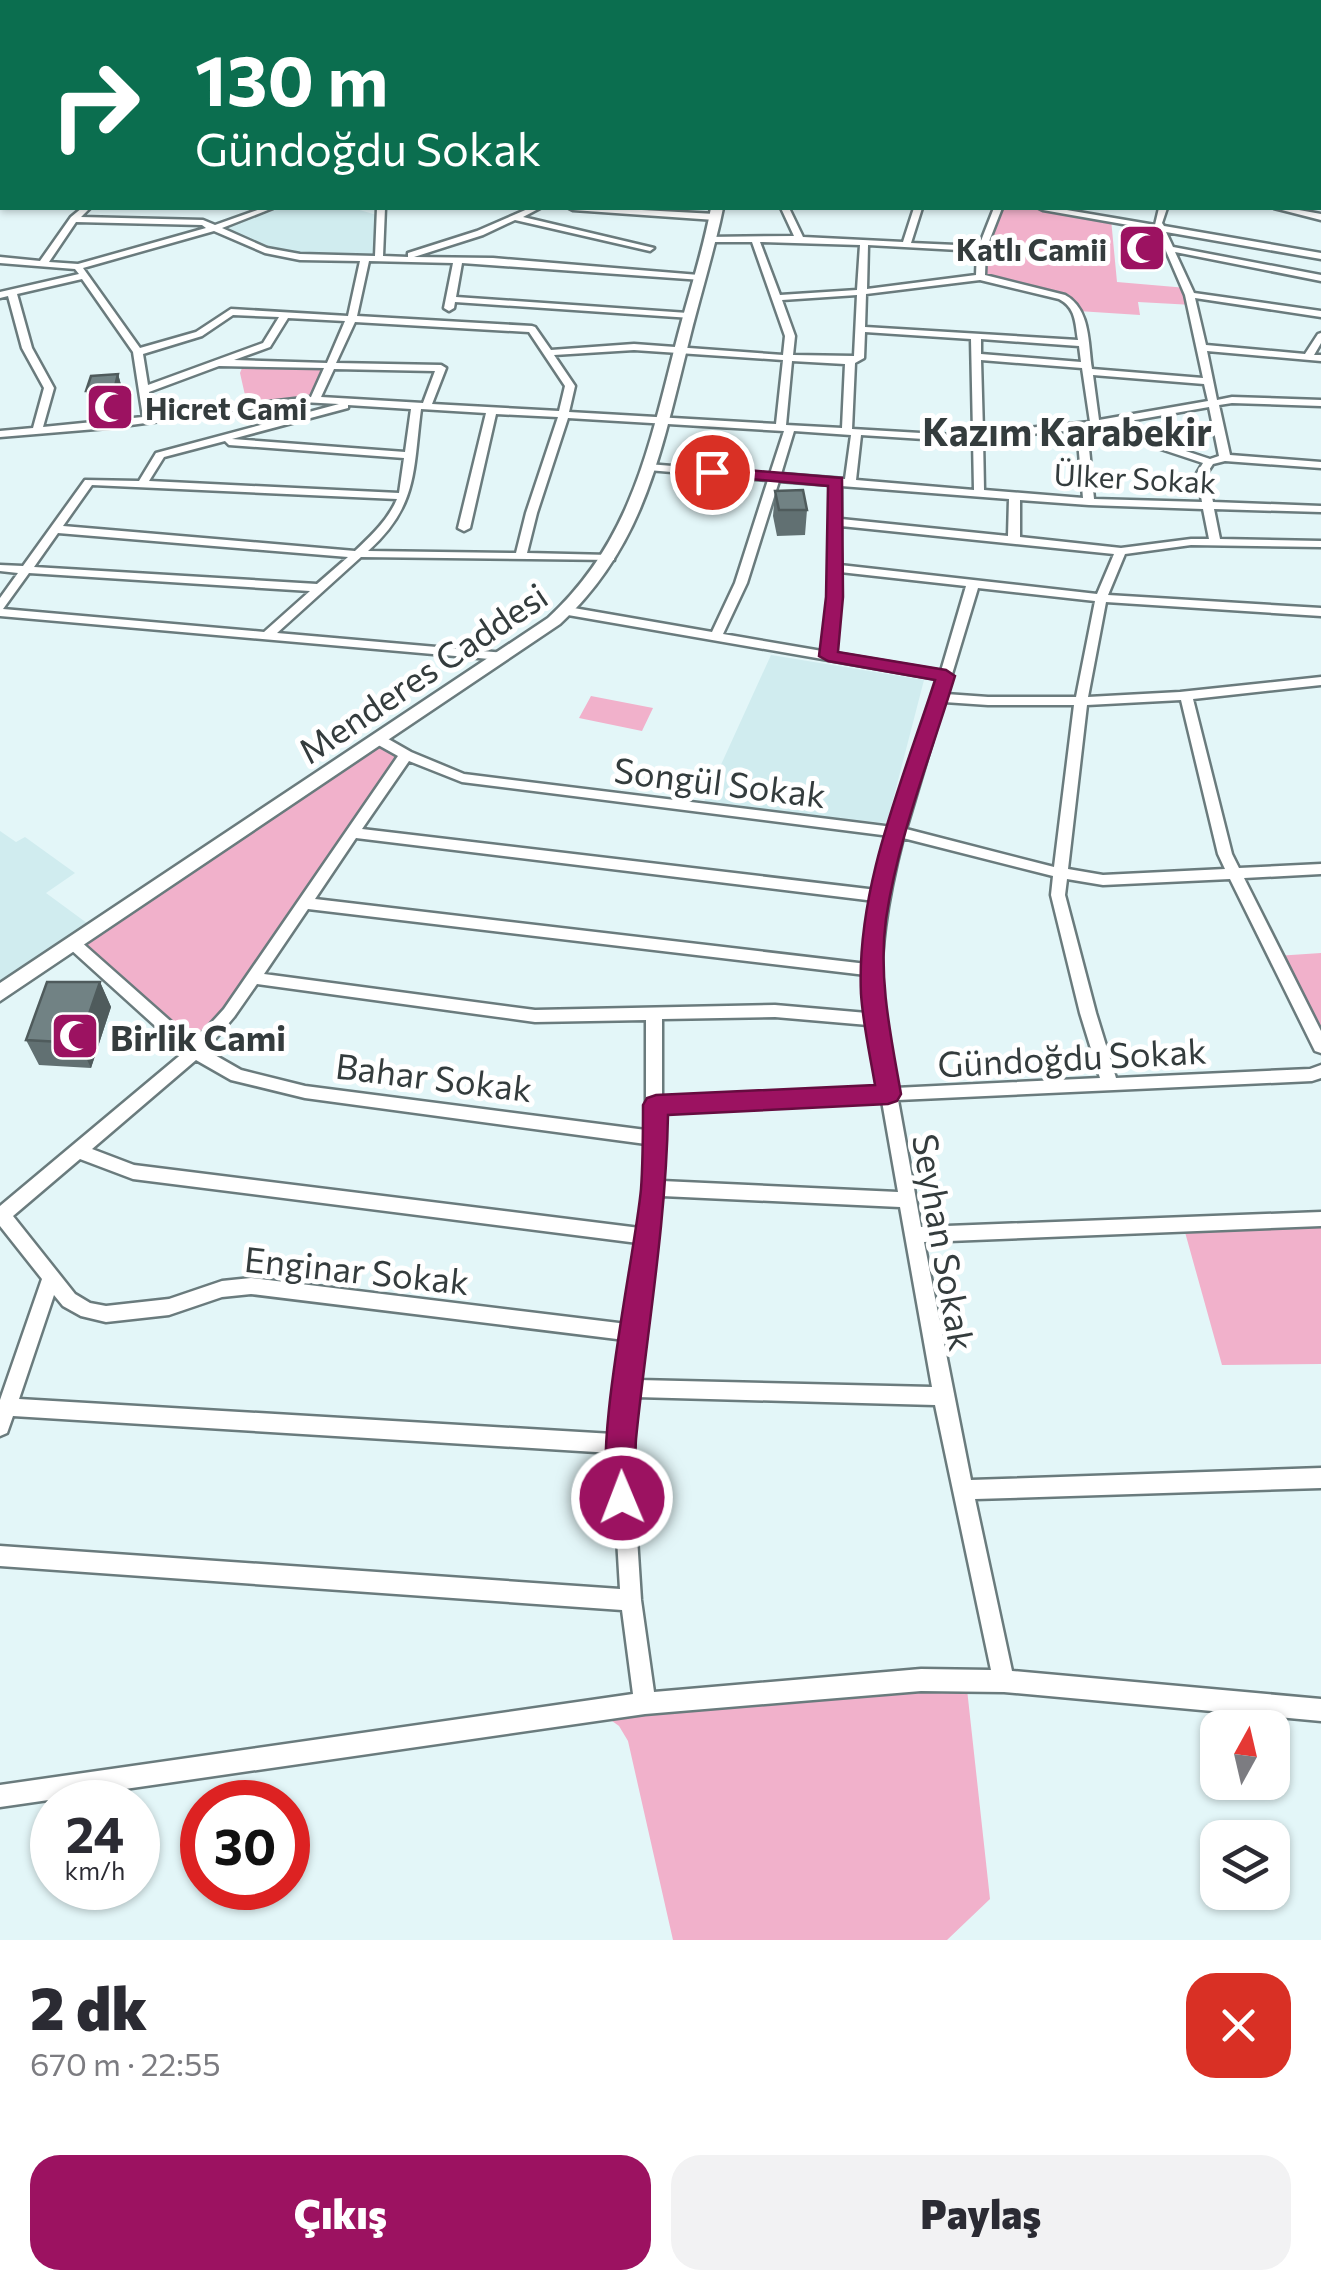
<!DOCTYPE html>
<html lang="tr">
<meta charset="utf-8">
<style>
body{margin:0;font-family:Commissioner,sans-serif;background:#f2f2f3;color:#2b2b33;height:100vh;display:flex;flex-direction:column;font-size:38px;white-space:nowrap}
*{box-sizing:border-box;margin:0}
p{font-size:32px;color:#7c7c81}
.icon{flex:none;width:55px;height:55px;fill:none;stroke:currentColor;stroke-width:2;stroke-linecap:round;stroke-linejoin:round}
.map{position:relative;height:1940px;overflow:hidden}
.drawer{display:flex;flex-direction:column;background:#fff;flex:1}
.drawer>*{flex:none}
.guide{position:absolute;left:0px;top:0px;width:1322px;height:210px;box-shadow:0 2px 8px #0004;background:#0b6e4f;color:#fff;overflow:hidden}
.needle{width:65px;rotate:8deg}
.tools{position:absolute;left:1200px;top:1710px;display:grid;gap:20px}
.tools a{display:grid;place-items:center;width:90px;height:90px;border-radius:20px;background:#fff;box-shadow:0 2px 8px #0004;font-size:50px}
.speed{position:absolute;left:30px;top:1780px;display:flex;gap:20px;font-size:50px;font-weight:700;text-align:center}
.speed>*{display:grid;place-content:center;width:130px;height:130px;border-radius:50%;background:#fff;box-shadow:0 2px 8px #0004;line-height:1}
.speed small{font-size:25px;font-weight:400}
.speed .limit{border:15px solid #d22;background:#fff;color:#111}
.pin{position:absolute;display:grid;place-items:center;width:85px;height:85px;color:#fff;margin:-42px;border:5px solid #fff;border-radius:50%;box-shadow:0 2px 10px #0007}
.me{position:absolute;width:110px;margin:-55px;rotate:359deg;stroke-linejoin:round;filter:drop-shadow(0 0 8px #0008)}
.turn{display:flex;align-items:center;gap:35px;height:210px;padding:0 30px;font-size:45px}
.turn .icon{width:130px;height:130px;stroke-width:2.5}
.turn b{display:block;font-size:70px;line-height:85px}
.round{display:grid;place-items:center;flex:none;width:105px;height:105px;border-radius:30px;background:#f2f2f3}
.headline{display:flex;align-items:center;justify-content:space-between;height:170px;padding:0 30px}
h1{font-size:60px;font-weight:800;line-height:75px}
.action{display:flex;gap:20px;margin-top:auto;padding:20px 30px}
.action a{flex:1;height:115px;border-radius:30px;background:#9c1261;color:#fff;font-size:40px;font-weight:800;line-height:115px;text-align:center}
.action a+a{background:#f2f2f3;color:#2b2b33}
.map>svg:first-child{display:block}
.built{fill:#d0ecef}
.green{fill:#f1b1cb}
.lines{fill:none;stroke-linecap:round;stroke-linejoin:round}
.minor-casing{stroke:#6a7b7d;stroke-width:5}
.tertiary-casing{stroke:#6a7b7d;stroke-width:5}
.minor{fill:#fff;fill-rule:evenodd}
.tertiary{fill:#fff;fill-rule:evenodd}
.rail-casing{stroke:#788485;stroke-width:4}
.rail{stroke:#fff;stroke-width:2.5;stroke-dasharray:9;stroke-linecap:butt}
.wall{fill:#617072}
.shaded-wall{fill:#4f5b5c}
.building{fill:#718284;stroke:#4f5b5c;stroke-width:2.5}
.route{fill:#9c1261;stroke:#650c3f;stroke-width:2.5}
.labels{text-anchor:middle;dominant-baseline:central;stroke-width:10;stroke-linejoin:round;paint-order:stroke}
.far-poi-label{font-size:30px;font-weight:bold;fill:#343c3d;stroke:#fff;text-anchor:end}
.far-street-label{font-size:30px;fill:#343c3d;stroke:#fff}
.street-label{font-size:35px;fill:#343c3d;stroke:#fff}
.poi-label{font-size:35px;font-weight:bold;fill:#343c3d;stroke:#fff;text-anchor:start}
.far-district-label{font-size:38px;font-weight:bold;fill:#343c3d;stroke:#fff}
</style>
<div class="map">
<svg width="1321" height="1940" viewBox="0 0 1321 1940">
<rect width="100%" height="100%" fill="#e3f6f8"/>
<path class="built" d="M 269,208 L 353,208 L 380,216 L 379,259 L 315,258 L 265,250 L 218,227 Z
M 771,655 L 924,680 L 887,823 L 788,814 L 704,802 Z
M 0,831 L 16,842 L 25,837 L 75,873 L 46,893 L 95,929 L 0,993 Z"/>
<path class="green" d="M 998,208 L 1043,208 L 1111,219 L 1117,282 L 1187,288 L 1193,305 L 1138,302 L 1140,315 L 1078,311 L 1073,303 L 980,277 L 982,249 Z
M 244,363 L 331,364 L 315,399 L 247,404 L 240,373 Z
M 591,696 L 653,708 L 642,731 L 579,718 Z
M 378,739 L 406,755 L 195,1052 L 74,944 Z
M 1321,953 L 1321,1047 L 1276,956 Z
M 1321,1219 L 1321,1364 L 1222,1365 L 1183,1225 Z
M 966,1680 L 990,1899 L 947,1940 L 673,1940 L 628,1741 L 619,1726 L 597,1710 Z"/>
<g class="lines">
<g class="minor-casing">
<path id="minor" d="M 463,0 L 469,0 L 469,2 L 463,2 Z
M 574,0 L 628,0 L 611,2 L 570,2 Z
M 1031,0 L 1037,0 L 1036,2 L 1030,2 Z
M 1097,0 L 1104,0 L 1105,2 L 1099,2 Z
M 1139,0 L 1146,0 L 1147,2 L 1141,2 Z
M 1157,0 L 1164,0 L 1166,2 L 1159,2 Z
M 1202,0 L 1209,0 L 1211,2 L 1204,2 Z
M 0,11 L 2,11 L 2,15 L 0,15 Z
M 1320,14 L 1321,14 L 1321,18 L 1320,18 Z
M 1320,26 L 1321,26 L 1321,31 L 1320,31 Z
M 0,56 L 2,56 L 2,60 L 0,61 Z
M 1320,59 L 1321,59 L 1321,63 L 1320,63 Z
M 1320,81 L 1321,81 L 1321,86 L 1320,86 Z
M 1320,95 L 1321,95 L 1321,99 L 1320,99 Z
M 0,100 L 2,100 L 2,105 L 0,105 Z
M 1320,114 L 1321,114 L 1321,118 L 1320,118 Z
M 0,124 L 2,124 L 2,128 L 0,128 Z
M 1320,143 L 1321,143 L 1321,147 L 1320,147 Z
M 1320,157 L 1321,157 L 1321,162 L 1320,162 Z
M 0,169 L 2,169 L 2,174 L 0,174 Z
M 1320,172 L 1321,172 L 1321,176 L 1320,176 Z
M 0,194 L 2,194 L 2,199 L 0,199 Z
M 82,208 L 90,208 L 81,217 L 203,220 L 215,225 L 263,208 L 273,208 L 222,228 L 267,248 L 300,254 L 375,256 L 377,208 L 385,208 L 383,256 L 408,257 L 408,253 L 477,231 L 530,208 L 540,208 L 523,217 L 654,248 L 650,251 L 515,220 L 483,235 L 414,257 L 493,258 L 699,275 L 702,276 L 702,280 L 462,263 L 456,297 L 688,313 L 693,316 L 691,318 L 455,302 L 454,308 L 449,311 L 444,308 L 453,263 L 369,261 L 357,316 L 532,326 L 535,327 L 551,350 L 634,344 L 783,355 L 785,336 L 752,242 L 710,242 L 706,239 L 707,237 L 794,236 L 781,208 L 789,208 L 803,237 L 903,242 L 914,208 L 922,208 L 911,243 L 979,246 L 994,208 L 1002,208 L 986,249 L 985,275 L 1065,295 C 1091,309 1088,344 1092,369 L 1203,378 L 1185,295 L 1157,230 L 1043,210 L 1039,208 L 1055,208 L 1155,225 L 1159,208 L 1167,208 L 1162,223 L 1164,226 L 1321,253 L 1321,259 L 1166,232 L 1173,247 L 1321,275 L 1321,281 L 1175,252 L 1194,293 L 1321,311 L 1321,317 L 1195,298 L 1206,345 L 1305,354 L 1318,334 L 1321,333 L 1321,343 L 1314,355 L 1321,355 L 1321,361 L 1207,351 L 1217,400 L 1232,397 L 1321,400 L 1321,406 L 1232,403 L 1219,405 L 1230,455 L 1321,462 L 1321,468 L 1225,461 L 1213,464 L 1207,473 L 1213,502 L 1321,506 L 1321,512 L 1214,509 L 1220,539 L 1321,541 L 1321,547 L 1191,545 L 1125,554 L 1108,595 L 1321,608 L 1321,616 L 1106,602 L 1088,697 L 1180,692 L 1321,677 L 1321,685 L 1193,699 L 1232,854 L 1239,868 L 1321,864 L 1321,874 L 1244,878 L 1321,1031 L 1321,1053 L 1315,1051 L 1313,1047 L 1230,879 L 1103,885 L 1067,879 L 1065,895 L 1096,1013 L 1116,1078 L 1310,1069 L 1321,1065 L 1321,1078 L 1312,1081 L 898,1100 L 921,1227 L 1321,1212 L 1321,1226 L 924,1242 L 971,1480 L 1321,1468 L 1321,1488 L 975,1499 L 1012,1671 L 1321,1699 L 1321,1721 L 1004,1692 L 921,1691 L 645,1714 L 0,1807 L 0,1785 L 633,1694 L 622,1610 L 0,1566 L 0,1546 L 620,1589 L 612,1453 L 13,1416 L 7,1433 L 0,1436 L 0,1400 L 42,1279 L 0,1226 L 0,1206 L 184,1052 L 69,948 L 67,944 L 69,940 L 79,940 L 194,1042 L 224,1009 L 398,756 L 373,742 L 372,739 L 373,736 L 383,736 L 411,752 L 464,774 L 893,827 L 938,679 L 568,615 L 562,611 L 568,607 L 712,632 L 735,583 L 768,480 L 648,470 L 643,467 L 648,464 L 770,474 L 784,431 L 568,418 L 537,513 L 527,553 L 610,555 L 614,556 L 614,560 L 361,557 L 277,633 L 505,653 L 507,656 L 501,660 L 0,616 L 0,598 L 18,573 L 0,571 L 0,565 L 23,566 L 85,480 L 139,481 L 156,453 L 339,404 L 302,402 L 108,428 L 0,437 L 0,431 L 33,428 L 44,388 L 22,348 L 8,296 L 0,298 L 0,292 L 79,274 L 75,269 L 0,263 L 0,257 L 40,261 L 71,217 ZM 76,222 L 202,225 L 206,228 L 78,264 L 49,262 ZM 214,231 L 265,253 L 300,260 L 360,261 L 348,316 L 231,309 L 196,332 L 140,348 L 83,268 ZM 760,242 L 860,245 L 857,290 L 780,295 ZM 868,245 L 977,251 L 976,275 L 867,289 ZM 82,279 L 133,352 L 143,417 L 43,427 L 54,388 L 32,348 L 17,294 ZM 980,280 L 1059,299 C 1076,308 1075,322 1078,340 L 865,327 L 866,294 ZM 857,295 L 854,356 L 793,355 L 795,336 L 782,300 ZM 233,315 L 279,317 L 263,343 L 148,385 L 143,354 L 202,336 ZM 288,318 L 345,321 L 327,363 L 234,360 L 270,347 ZM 355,322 L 529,332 L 565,386 L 559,411 L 432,404 L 446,368 L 441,365 L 336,363 ZM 865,332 L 971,339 L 973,433 L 955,435 L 852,429 L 855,363 L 864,358 ZM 981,339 L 1079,346 L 1081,362 L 981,354 ZM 634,350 L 783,360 L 776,424 L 569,412 L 575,386 L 554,355 ZM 981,360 L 1082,368 L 1090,422 L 983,432 ZM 792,361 L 845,364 L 842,428 L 786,425 ZM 219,366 L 324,368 L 311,397 L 152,416 L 149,392 ZM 334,369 L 435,371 L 423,403 L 321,397 ZM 1093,375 L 1204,384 L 1208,401 L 1099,420 ZM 348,405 L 411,409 L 405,452 L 232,439 L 348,408 ZM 1209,407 L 1219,456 L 1210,459 L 1107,425 ZM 421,409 L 486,413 L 458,528 L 464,531 L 470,528 L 496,414 L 558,417 L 526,513 L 516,553 L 368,551 C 418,506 413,471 421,409 ZM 1094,427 L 1203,463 L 1197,473 L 1202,502 L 1094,499 L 1087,428 ZM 1077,430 L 1083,498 L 984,490 L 983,438 ZM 794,431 L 851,435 L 845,479 L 781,474 ZM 861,435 L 955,441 L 973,439 L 974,490 L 856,480 ZM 225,441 L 229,445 L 404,458 L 399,493 L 149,481 L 164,457 ZM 779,481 L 831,485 L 828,597 L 822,651 L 723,634 L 747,583 ZM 92,485 L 397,499 C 388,520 372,535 355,551 L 63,526 ZM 841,486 L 1009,499 L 1008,536 L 841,519 ZM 1020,500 L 1089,505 L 1203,509 L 1209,539 L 1191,539 L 1121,548 L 1020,537 ZM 841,526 L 1114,554 L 1097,594 L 840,565 ZM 58,533 L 348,557 L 317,584 L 34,567 ZM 840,572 L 966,586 L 941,671 L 834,653 ZM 29,573 L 310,591 L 264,632 L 3,609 ZM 978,588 L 1095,601 L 1076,697 L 988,697 L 946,694 ZM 1181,700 L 1218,854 L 1225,869 L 1103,875 L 1068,869 L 1087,705 ZM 944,702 L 988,705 L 1074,705 L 1054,867 L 906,829 ZM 409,761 L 462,782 L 890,836 L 877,890 L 362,829 ZM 356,838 L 875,901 L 867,964 L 315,899 ZM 903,838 L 1053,876 L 1051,895 L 1080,1013 L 1100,1078 L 895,1088 C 891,1065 885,1041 883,1018 C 877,957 888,896 903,838 ZM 308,909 L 866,975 L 867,1013 L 775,1005 L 535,1010 L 264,974 ZM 257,984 L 535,1022 L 646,1020 L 646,1130 L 305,1086 L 241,1070 L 206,1050 L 234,1017 ZM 775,1017 L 868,1025 L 879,1088 L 662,1098 L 662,1019 ZM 196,1060 L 231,1080 L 305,1098 L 646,1144 L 646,1188 L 640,1228 L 134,1165 L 92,1149 ZM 882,1101 L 898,1192 L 662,1181 L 662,1111 ZM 80,1159 L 133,1179 L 638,1243 L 627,1324 L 251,1278 L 222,1281 L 169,1299 L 106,1306 L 90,1303 L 75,1294 L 13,1216 ZM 662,1196 L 900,1207 L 932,1387 L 639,1380 ZM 251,1294 L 625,1340 L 613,1434 L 19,1399 L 54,1295 L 63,1306 L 81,1316 L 106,1322 L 169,1315 L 222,1297 ZM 636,1397 L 935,1405 L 991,1670 L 921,1669 L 654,1692 L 641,1600 L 631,1444 Z
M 569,208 L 605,208 L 715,214 L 719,217 L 715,220 L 573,210 Z
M 1274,208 L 1288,208 L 1321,214 L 1321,220 Z"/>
</g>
<g class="tertiary-casing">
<path id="tertiary" d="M 711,208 L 723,208 L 720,222 C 710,265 697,307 687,349 C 660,456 643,547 560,624 L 0,1001 L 0,983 L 548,618 C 633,540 650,442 678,335 C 689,293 703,251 711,208 Z"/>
</g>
<use href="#minor" class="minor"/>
<use href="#tertiary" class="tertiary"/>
<g class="rail-casing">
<path id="rail" d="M 143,2 L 150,0"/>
</g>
<use href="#rail" class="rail"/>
</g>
<path class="wall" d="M 118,374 L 125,399 L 121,414 L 94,415 L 86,391 Z
M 775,491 L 807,510 L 805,535 L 777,536 L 773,516 Z
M 100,982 L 111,1007 L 91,1068 L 39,1065 L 26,1040 Z"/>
<path class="shaded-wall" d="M 118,374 L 125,399 L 121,414 L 114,390 Z
M 100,982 L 111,1007 L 91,1068 L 79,1043 Z"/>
<path class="building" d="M 476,0 L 604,0 L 592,1 L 592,2 L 477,2 Z
M 118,374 L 114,390 L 86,391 L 91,376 Z
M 803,490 L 807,510 L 779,510 L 775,491 Z
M 47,982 L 100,982 L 79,1043 L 26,1040 Z"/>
<path class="route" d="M 712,467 L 842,478 L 843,597 L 838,652 L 946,670 L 955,676 C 931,755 898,837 886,919 C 878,978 891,1037 901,1094 L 897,1101 L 888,1104 L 668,1115 C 666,1224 647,1331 636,1439 C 634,1462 641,1487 632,1508 L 622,1512 L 611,1508 C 590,1458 635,1255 641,1189 C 643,1162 643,1133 643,1105 L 647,1098 L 656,1095 L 875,1085 C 870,1055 863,1024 861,994 C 856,887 903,780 935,680 L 828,661 L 819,656 L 826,597 L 828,486 L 706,475 L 704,472 Z"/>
<defs>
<g id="mosque-square" transform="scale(2.5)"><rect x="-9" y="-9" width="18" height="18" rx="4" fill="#9c1261" stroke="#fff"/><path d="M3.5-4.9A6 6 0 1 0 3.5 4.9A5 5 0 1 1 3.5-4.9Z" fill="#fff"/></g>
</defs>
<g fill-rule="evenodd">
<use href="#mosque-square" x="1142" y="248"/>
<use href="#mosque-square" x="110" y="407"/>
<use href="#mosque-square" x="75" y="1036"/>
</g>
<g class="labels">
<g class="far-poi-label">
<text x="1107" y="248">Katlı Camii</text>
<text x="145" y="407" text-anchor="start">Hicret Cami</text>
</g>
<g class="far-street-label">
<text transform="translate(1135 477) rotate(3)">Ülker Sokak</text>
</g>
<g class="street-label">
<text transform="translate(422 672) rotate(-34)">Menderes Caddesi</text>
<text transform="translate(720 781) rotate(7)">Songül Sokak</text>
<text transform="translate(1072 1056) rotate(-3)">Gündoğdu Sokak</text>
<text transform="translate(434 1076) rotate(7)">Bahar Sokak</text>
<text transform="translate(945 1242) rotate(80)">Seyhan Sokak</text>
<text transform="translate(357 1269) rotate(6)">Enginar Sokak</text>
</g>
<g class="poi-label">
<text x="110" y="1036">Birlik Cami</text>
</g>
<g class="far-district-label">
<text x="1067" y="430">Kazım Karabekir</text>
</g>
</g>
</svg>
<div class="tools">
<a><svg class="needle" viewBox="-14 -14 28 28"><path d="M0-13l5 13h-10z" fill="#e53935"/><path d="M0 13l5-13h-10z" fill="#7c7c81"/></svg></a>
<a><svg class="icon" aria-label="layers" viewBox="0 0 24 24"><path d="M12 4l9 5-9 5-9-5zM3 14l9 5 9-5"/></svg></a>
</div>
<div class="speed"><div>24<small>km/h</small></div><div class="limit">30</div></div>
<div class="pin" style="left:712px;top:472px;background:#d93025"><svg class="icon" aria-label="arrive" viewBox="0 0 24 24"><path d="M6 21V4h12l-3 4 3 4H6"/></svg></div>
<svg class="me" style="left:622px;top:1498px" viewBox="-20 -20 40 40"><circle r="17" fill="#9c1261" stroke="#fff" stroke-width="3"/><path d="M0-11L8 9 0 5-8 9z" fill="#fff"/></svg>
<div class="guide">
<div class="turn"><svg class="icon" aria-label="right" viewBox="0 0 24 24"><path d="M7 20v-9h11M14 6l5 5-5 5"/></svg><div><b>130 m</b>Gündoğdu Sokak</div></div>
</div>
</div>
<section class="drawer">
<div class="headline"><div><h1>2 dk</h1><p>670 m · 22:55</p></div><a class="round" style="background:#d93025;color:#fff"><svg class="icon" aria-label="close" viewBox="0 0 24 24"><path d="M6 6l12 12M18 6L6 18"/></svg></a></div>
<div class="action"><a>Çıkış</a><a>Paylaş</a></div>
</section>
